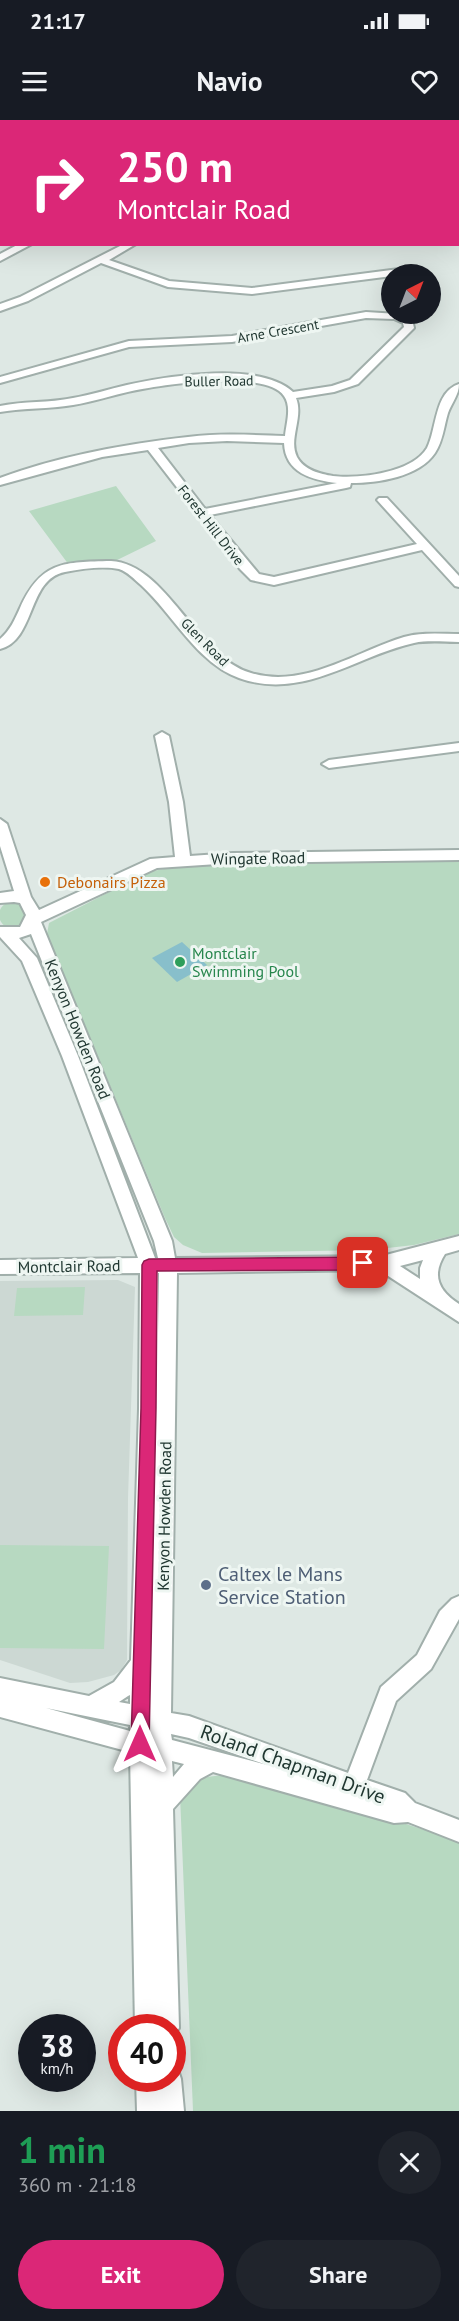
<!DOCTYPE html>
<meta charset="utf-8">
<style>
body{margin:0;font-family:"PT Sans",sans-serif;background:#20242c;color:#f1f3f6;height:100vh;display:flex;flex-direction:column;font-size:22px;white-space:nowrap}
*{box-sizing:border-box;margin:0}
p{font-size:20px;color:#9ea1a6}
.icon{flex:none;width:33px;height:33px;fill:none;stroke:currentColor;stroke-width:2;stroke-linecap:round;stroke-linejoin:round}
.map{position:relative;height:1991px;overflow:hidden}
.details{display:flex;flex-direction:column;background:#171b24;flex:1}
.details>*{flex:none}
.guide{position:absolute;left:0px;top:0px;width:459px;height:126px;box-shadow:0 6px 24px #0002;background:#db2777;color:#fff;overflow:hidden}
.needle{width:39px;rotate:42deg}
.controls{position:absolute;left:381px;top:144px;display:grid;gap:12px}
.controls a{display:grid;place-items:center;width:60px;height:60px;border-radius:50%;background:#171b24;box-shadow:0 6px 24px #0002;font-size:30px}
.speed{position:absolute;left:18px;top:1894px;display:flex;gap:12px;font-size:30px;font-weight:700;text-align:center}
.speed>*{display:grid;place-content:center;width:78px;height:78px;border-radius:50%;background:#171b24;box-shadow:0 6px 24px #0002;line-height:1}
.speed small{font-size:15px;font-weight:400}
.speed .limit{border:9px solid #d22;background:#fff;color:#111}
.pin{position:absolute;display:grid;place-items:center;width:51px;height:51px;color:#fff;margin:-26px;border-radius:12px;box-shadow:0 3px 9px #0006}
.me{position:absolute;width:66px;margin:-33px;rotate:0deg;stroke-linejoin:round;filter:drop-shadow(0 0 4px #0008)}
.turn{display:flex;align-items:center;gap:21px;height:126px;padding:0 18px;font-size:27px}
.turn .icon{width:78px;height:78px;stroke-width:2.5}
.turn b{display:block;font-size:42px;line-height:51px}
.round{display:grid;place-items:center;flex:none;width:63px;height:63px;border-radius:32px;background:#20242c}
.headline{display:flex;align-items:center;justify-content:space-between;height:102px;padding:0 18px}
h1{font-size:36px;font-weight:600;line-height:45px;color:#1e9e55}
.cta{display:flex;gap:12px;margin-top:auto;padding:12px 18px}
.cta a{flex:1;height:69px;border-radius:36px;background:#db2777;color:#fff;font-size:24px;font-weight:600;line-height:69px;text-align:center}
.cta a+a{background:#20242c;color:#f1f3f6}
.status{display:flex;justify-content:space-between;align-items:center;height:42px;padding:0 30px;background:#171b24;direction:ltr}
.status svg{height:16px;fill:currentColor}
header{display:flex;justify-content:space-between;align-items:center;height:78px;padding:0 18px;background:#171b24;font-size:27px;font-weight:600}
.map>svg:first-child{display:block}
.built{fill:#ccd8d3}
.green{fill:#b7d9c1}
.water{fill:#88bfcb}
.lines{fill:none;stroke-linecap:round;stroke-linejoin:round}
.minor-casing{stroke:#a1afab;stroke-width:4}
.minor{fill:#fff;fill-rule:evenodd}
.route{fill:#db2777;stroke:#8e194d;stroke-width:1.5}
.food-dot{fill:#e8710a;stroke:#eef6f2;stroke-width:2}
.leisure-dot{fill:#2e9e5b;stroke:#eef6f2;stroke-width:2}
.service-dot{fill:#5c6f8a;stroke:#eef6f2;stroke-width:2}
.labels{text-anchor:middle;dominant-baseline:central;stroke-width:6;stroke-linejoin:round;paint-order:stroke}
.far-street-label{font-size:14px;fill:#203731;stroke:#eef6f2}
.street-label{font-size:16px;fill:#203731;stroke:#eef6f2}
.food-label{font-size:16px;fill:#c56008;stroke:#eef6f2;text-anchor:start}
.leisure-label{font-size:16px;fill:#27864d;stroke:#eef6f2;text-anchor:start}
.near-service-label{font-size:20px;fill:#4e5e75;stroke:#eef6f2;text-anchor:start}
.near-street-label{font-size:20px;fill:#203731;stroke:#eef6f2}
</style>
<div class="status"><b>21:17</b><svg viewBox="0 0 49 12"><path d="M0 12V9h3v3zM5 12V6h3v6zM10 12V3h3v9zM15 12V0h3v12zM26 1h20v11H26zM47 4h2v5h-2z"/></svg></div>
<header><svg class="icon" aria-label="menu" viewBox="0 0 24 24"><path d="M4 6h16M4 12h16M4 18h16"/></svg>Navio<svg class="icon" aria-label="heart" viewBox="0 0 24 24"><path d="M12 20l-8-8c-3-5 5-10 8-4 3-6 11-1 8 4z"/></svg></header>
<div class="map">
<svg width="459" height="1991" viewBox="0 0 459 1991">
<rect width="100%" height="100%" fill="#dee8e4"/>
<path class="built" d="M 118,1160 L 135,1167 L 128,1378 L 127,1540 L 121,1550 L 114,1555 L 88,1562 L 70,1563 L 0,1540 L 0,1161 Z"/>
<path class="green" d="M 116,366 L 156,421 L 113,442 L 69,445 L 29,391 Z
M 459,740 L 459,1114 L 414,1125 L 370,1130 L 202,1133 L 183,1125 L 174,1117 L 165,1098 L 47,814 L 49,803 L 148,752 L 174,747 L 228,742 Z
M-1 795a13 13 0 1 1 26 0a13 13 0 1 1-26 0Z
M 85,1167 L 83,1195 L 14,1196 L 17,1168 Z
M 0,1425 L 109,1426 L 104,1529 L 0,1528 Z
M 232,1655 L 387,1698 L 459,1721 L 459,1991 L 193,1991 L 180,1675 C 199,1656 206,1656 232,1655 Z"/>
<path class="water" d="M 182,822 L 207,845 L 177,862 L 152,838 Z"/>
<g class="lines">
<g class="minor-casing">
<path id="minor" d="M 141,0 L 149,0 L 150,2 L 141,2 Z
M 262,0 L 272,0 L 273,2 L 263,2 Z
M 373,0 L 386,0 L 387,2 L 374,2 Z
M 458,40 L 459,40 L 459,46 L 458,46 Z
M 458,72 L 459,72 L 459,78 L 458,78 Z
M 0,87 L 2,87 L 2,93 L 0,93 Z
M 458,113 L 459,113 L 459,120 L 458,120 Z
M 19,124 L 32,124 L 0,141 L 0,134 Z
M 124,124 L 136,124 L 109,140 L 169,161 L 252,168 L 399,149 L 404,152 L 392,156 L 252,174 L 168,167 L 101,143 L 28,181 L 0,191 L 0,184 L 20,177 Z
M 366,192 L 398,194 L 412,199 L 414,208 L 358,264 L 334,272 L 296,278 C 304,297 288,319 297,337 C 304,350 320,354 333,356 C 359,359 412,353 427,328 C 437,309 434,272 459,264 C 459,275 452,282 448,293 C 444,306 443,321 435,333 C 419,357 378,363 351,363 L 350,367 L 346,368 L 210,395 L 259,454 L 274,457 L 417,424 L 377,380 L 379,378 L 387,378 L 459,456 L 459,467 L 455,466 L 422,430 L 274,465 L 251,460 L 240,449 L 148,330 L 102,337 L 0,365 L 0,358 C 59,336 125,324 188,317 C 220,313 253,315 285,316 C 286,304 292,287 284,276 C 265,249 161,265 132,271 C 112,275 93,282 73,285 C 49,289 24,288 0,292 L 0,286 C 24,281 49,283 73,278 C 91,275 109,269 127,265 C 168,256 260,241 293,272 L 332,266 L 350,260 L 404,207 L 403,203 L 394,199 L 366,198 L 232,222 L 129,227 L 0,263 L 0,257 L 129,221 L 232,216 ZM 227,321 L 284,323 C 285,353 312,360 337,363 L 205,389 L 158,328 L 189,323 Z
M 111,441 C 167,444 196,537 251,553 C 304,569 355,532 404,517 C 422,512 441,514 459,514 L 459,522 C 444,522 428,520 414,523 C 355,536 303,581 239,558 C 197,543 173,494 141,465 C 134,459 128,452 119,449 C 104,446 80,449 65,452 C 27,459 36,520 0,529 L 0,519 C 10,511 15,499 20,488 C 41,441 64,442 111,441 Z
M 162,612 L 169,616 L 183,682 L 190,736 L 233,733 L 459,730 L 459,740 L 233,743 L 157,748 L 41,802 L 172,1121 L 175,1138 L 382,1136 L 459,1116 L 459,1130 L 445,1134 C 431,1156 439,1171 459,1184 L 459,1202 L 379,1150 L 177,1153 L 171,1593 L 189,1596 L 348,1653 L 381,1567 L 417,1535 L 440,1491 L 452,1479 L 459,1476 L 459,1499 L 431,1549 L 396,1581 L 367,1660 L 405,1673 L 415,1683 L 459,1700 L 459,1722 L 408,1702 L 394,1703 L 213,1652 L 200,1659 L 173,1689 L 179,1908 L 172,1918 L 172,1908 L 135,1908 L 130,1632 L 0,1597 L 0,1558 L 89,1576 L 114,1562 L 131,1540 L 139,1289 L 140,1153 L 0,1154 L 0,1140 L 138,1138 L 62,936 L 22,841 L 0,817 L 0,807 L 20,807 L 26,795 L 20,783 L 14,782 L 0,783 L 0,773 L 14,771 L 0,726 L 0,699 L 7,704 L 31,777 L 39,790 L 150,739 L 175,737 L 169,682 L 155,616 ZM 31,814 L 154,1121 L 158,1138 L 155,1138 L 78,936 L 37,838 L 19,818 ZM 423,1140 L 420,1148 L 420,1159 L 400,1146 ZM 158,1153 L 159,1153 L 158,1213 ZM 130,1575 L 130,1584 L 119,1582 L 128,1576 ZM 46,1588 L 130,1605 L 130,1611 ZM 171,1614 L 189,1618 L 267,1645 L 172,1620 ZM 172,1641 L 184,1644 L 173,1657 Z
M 459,623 L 459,631 L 329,648 L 322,644 L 329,640 Z
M 172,1948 L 178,1950 L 181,1959 L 184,1991 L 137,1991 L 136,1959 L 172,1959 Z"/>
</g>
<use href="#minor" class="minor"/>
</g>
<path class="route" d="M 363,1137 L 368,1139 L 370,1143 L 368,1148 L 363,1150 L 157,1151 L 156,1288 L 149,1624 L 146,1630 L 140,1633 L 134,1630 L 131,1624 L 141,1288 L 142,1145 L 144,1141 L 149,1139 Z"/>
<circle class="food-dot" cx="45" cy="762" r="6"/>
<circle class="leisure-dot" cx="180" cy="842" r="6"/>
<circle class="service-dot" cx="206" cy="1465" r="6"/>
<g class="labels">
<g class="far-street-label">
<text transform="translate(278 211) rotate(-10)">Arne Crescent</text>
<text transform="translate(219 261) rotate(-1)">Buller Road</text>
<text transform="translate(211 405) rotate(52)">Forest Hill Drive</text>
<text transform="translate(205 522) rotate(45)">Glen Road</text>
</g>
<g class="street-label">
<text transform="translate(258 738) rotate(-1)">Wingate Road</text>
<text transform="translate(78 909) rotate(68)">Kenyon Howden Road</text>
<text transform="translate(69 1146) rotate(-1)">Montclair Road</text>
<text transform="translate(164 1396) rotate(-89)">Kenyon Howden Road</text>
</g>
<g class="food-label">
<text x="57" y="762">Debonairs Pizza</text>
</g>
<g class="leisure-label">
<text x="192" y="833">Montclair<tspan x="192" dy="18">Swimming Pool</tspan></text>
</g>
<g class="near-service-label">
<text x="218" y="1454">Caltex le Mans<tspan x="218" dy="23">Service Station</tspan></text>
</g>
<g class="near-street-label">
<text transform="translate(293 1644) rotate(20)">Roland Chapman Drive</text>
</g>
</g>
</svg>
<div class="controls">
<a><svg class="needle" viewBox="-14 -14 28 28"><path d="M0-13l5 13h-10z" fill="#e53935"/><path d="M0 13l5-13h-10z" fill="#9ea1a6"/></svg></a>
</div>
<div class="speed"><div>38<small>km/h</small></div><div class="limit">40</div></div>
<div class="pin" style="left:363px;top:1143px;background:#d93025"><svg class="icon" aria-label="arrive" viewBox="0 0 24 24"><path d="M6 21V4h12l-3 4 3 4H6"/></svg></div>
<svg class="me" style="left:140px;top:1624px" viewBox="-20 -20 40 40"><path d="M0-17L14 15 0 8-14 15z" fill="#db2777" stroke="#fff" stroke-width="4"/></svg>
<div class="guide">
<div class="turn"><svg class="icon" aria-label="right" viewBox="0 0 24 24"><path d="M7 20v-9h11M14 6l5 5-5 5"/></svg><div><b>250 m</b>Montclair Road</div></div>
</div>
</div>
<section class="details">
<div class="headline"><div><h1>1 min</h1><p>360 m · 21:18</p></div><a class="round"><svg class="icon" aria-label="close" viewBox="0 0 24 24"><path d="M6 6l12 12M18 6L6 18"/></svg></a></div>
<div class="cta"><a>Exit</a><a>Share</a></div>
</section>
